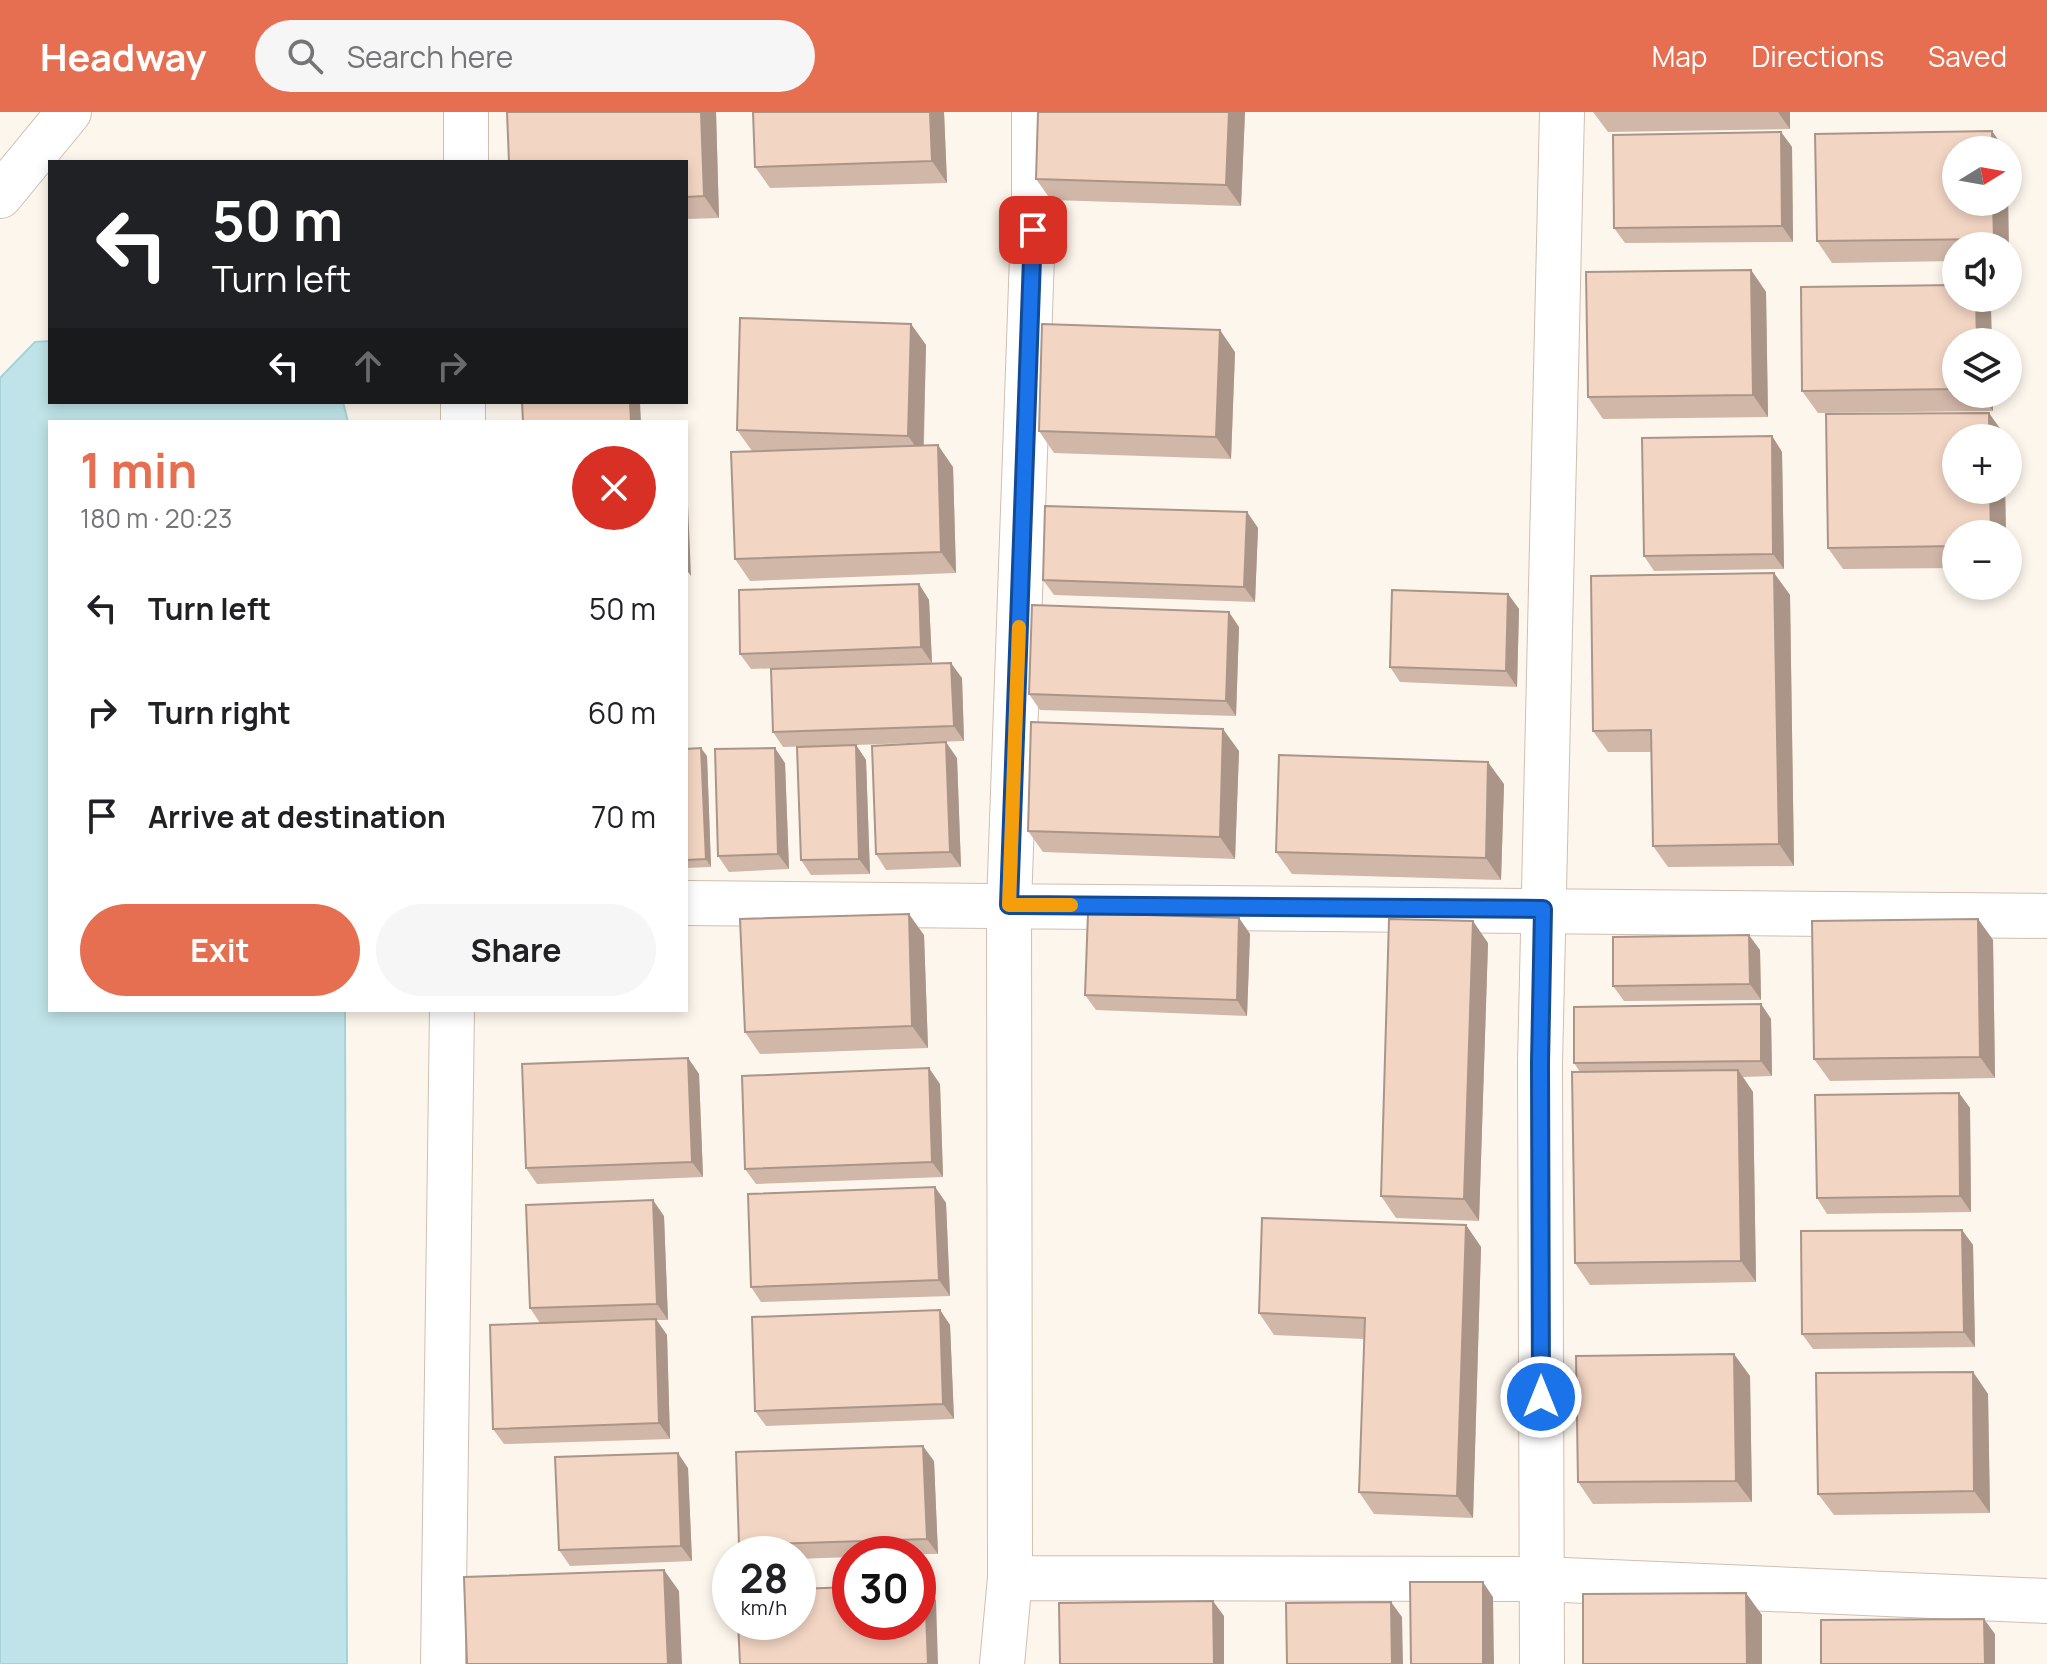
<!DOCTYPE html>
<meta charset="utf-8">
<style>
body{margin:0;font-family:Manrope,sans-serif;background:#f6f6f6;color:#202124;height:100vh;display:flex;flex-direction:column;font-size:30px;white-space:nowrap}
*{box-sizing:border-box;margin:0}
p{font-size:26px;color:#757577}
.icon{flex:none;width:44px;height:44px;fill:none;stroke:currentColor;stroke-width:2;stroke-linecap:round;stroke-linejoin:round}
.map{position:relative;flex:1;overflow:hidden}
.details{position:absolute;left:48px;top:308px;width:640px;height:592px;display:flex;flex-direction:column;background:#fff;border-radius:0px;box-shadow:0 4px 12px #0003}
.details>*{flex:none}
.guide{position:absolute;left:48px;top:48px;width:640px;height:244px;border-radius:0px;box-shadow:0 4px 12px #0003;background:#202124;color:#fff;overflow:hidden}
.needle{width:52px;rotate:79deg}
.tools{position:absolute;left:1942px;top:24px;display:grid;gap:16px}
.tools a{display:grid;place-items:center;width:80px;height:80px;border-radius:50%;background:#fff;box-shadow:0 4px 12px #0003;font-size:40px}
.speed{position:absolute;left:712px;top:1424px;display:flex;gap:16px;font-size:40px;font-weight:700;text-align:center}
.speed>*{display:grid;place-content:center;width:104px;height:104px;border-radius:50%;background:#fff;box-shadow:0 4px 12px #0003;line-height:1}
.speed small{font-size:20px;font-weight:400}
.speed .limit{border:12px solid #d22;background:#fff;color:#111}
.pin{position:absolute;display:grid;place-items:center;width:68px;height:68px;color:#fff;margin:-34px;border-radius:16px;box-shadow:0 4px 12px #0006}
.me{position:absolute;width:88px;margin:-44px;rotate:0deg;stroke-linejoin:round;filter:drop-shadow(0 0 6px #0008)}
.turn{display:flex;align-items:center;gap:28px;height:168px;padding:0 32px;font-size:36px}
.turn .icon{width:104px;height:104px;stroke-width:2.5}
.turn b{display:block;font-size:56px;line-height:68px}
.lanes{display:flex;align-items:center;height:76px;padding:0 32px;background:#0003;justify-content:center;gap:40px;direction:ltr}
.lanes .off{opacity:.35}
.round{display:grid;place-items:center;flex:none;width:84px;height:84px;border-radius:42px;background:#f6f6f6}
.head{display:flex;align-items:center;justify-content:space-between;height:136px;padding:0 32px}
h1{font-size:48px;font-weight:700;line-height:60px;color:#e76f51}
.action{display:flex;gap:16px;margin-top:auto;padding:16px 32px}
.action a{flex:1;height:92px;border-radius:48px;background:#e76f51;color:#fff;font-size:32px;font-weight:700;line-height:92px;text-align:center}
.action a+a{background:#f6f6f6;color:#202124}
ul{padding:0;list-style:none}
li{display:flex;align-items:center;gap:24px;height:104px;padding:0 32px}
li div{flex:1}
li b{display:block;font-size:30px}
li em{font-style:normal}
header{display:flex;align-items:center;gap:48px;box-sizing:border-box;height:112px;padding:0 40px;background:#e76f51;color:#fff}
header strong{font-size:38px}
nav{display:flex;gap:44px;margin-inline-start:auto;font-size:28px}
.search{width:560px;height:72px;background:#f6f6f6;display:flex;align-items:center;gap:20px;box-sizing:border-box;padding:0 28px;border-radius:44px;color:#757577;font-size:30px}
.map>svg:first-child{display:block}
.water{fill:#bfe3e8;stroke:#a5d3da;stroke-width:2}
.lines{fill:none;stroke-linecap:round;stroke-linejoin:round}
.street-casing{stroke:#d1beb0;stroke-width:46}
.street{stroke:#fff;stroke-width:44}
.wall{fill:#d1b7a8}
.shaded-wall{fill:#aa9588}
.building{fill:#f3d5c3;stroke:#aa9588;stroke-width:2}
.route-casing{stroke:#114b97;stroke-width:20}
.route{stroke:#1a73e8;stroke-width:14}
.slow{stroke:#f59e0b;stroke-width:14}
</style>
<header>
<strong>Headway</strong>
<div class="search"><svg class="icon" aria-label="search" viewBox="0 0 24 24"><circle cx="10" cy="10" r="6"/><path d="M15 15l6 6"/></svg>Search here</div>
<nav><a>Map</a><a>Directions</a><a>Saved</a></nav>
</header>
<div class="map">
<svg width="2047" height="1552" viewBox="0 0 2047 1552">
<rect width="100%" height="100%" fill="#fdf6ec"/>
<path class="water" d="M 50,229 L 50,290 L 343,290 L 348,310 L 50,310 L 50,898 L 345,898 L 347,1552 L 0,1552 L 0,266 L 35,230 Z"/>
<g class="lines">
<g class="street-casing">
<path id="street" d="M 466,50 L 466,0
M 0,84 L 69,0
M 463,310 L 463,290
M 686,791 L 2047,804
M 1010,1466 L 1541,1467 L 2047,1489
M 443,1552 L 452,898
M 1002,1552 L 1010,1466 L 1009,793 L 1034,88 L 1034,0
M 1542,1552 L 1540,951 L 1562,0"/>
</g>
<use href="#street" class="street"/>
</g>
<path class="wall" d="M 716,0 L 719,106 L 686,107 L 686,50 Z
M 944,0 L 947,71 L 770,76 L 755,55 Z
M 1245,0 L 1241,94 L 1051,88 L 1036,67 Z
M 1593,0 L 1790,0 L 1790,17 L 1608,20 Z
M 1992,19 L 2005,38 L 1956,38 L 1956,90 L 2008,90 L 2008,83 L 2009,148 L 2008,134 L 1956,134 L 1956,149 L 1832,151 L 1817,129 L 1815,22 Z
M 1781,20 L 1792,35 L 1793,130 L 1625,131 L 1614,116 Z
M 1751,158 L 1766,180 L 1768,305 L 1603,307 L 1588,285 Z
M 1991,195 L 1956,230 L 1956,282 L 1993,282 L 1993,299 L 1818,301 L 1802,279 Z
M 911,212 L 926,233 L 924,333 L 953,355 L 956,461 L 750,469 L 735,447 L 752,339 L 737,318 Z
M 1235,240 L 1231,347 L 1054,341 L 1039,319 Z
M 2004,322 L 2006,422 L 1956,422 L 1956,456 L 1843,457 L 1828,436 Z
M 1772,324 L 1782,340 L 1784,457 L 1654,459 L 1644,444 Z
M 1247,400 L 1258,416 L 1255,490 L 1054,483 L 1043,468 Z
M 1774,461 L 1790,483 L 1794,754 L 1668,755 L 1653,734 L 1651,640 L 1608,640 L 1593,619 Z
M 919,472 L 929,488 L 932,551 L 751,557 L 740,542 Z
M 1508,482 L 1519,497 L 1517,575 L 1400,570 L 1390,555 Z
M 1239,515 L 1236,604 L 1040,598 L 1029,582 Z
M 962,566 L 964,629 L 856,633 L 866,648 L 870,762 L 811,763 L 801,748 L 845,633 L 783,635 L 773,620 Z
M 686,637 L 707,644 L 711,755 L 686,756 Z
M 1239,639 L 1235,747 L 1043,740 L 1028,719 Z
M 957,646 L 961,755 L 886,758 L 876,742 Z
M 785,651 L 789,757 L 729,760 L 718,744 Z
M 1504,672 L 1501,768 L 1292,762 L 1276,740 Z
M 1239,806 L 1250,822 L 1247,904 L 1096,898 L 1085,883 Z
M 1978,807 L 1993,828 L 1995,966 L 1830,969 L 1814,947 Z
M 924,823 L 928,936 L 760,942 L 745,920 Z
M 1488,831 L 1479,1109 L 1396,1106 L 1381,1084 Z
M 1760,838 L 1761,888 L 1624,889 L 1613,874 Z
M 1761,892 L 1771,907 L 1772,964 L 1743,965 L 1753,980 L 1756,1170 L 1590,1173 L 1575,1151 L 1580,960 L 1574,951 Z
M 688,946 L 699,962 L 703,1065 L 537,1072 L 526,1056 Z
M 940,972 L 943,1065 L 756,1072 L 745,1057 Z
M 1959,981 L 1970,996 L 1971,1100 L 1827,1102 L 1817,1086 Z
M 935,1075 L 946,1091 L 950,1184 L 761,1190 L 751,1175 Z
M 664,1104 L 668,1208 L 656,1208 L 667,1223 L 670,1327 L 504,1332 L 493,1317 L 540,1211 L 530,1196 Z
M 1466,1113 L 1481,1135 L 1473,1406 L 1374,1402 L 1359,1380 L 1364,1227 L 1274,1223 L 1259,1201 Z
M 1962,1118 L 1973,1133 L 1975,1235 L 1813,1237 L 1802,1222 Z
M 940,1198 L 950,1213 L 954,1307 L 766,1314 L 755,1299 Z
M 1973,1260 L 1988,1282 L 1990,1401 L 1834,1403 L 1818,1382 Z
M 1750,1264 L 1752,1390 L 1593,1392 L 1578,1370 Z
M 934,1349 L 938,1442 L 850,1442 L 850,1445 L 798,1447 L 798,1442 L 745,1442 L 739,1433 Z
M 688,1356 L 692,1449 L 570,1454 L 559,1438 Z"/>
<path class="shaded-wall" d="M 701,0 L 716,0 L 719,106 L 704,84 Z
M 930,0 L 944,0 L 947,71 L 932,49 Z
M 1229,0 L 1245,0 L 1241,94 L 1226,73 Z
M 1778,0 L 1790,0 L 1790,17 Z
M 1992,19 L 2005,38 L 1992,38 Z
M 1781,20 L 1792,35 L 1793,130 L 1782,114 Z
M 2008,83 L 2009,148 L 2008,134 L 1999,134 L 1994,127 L 1993,90 L 2008,90 Z
M 1751,158 L 1766,180 L 1768,305 L 1753,283 Z
M 1976,186 L 1985,186 L 1991,195 L 1992,230 L 1977,230 Z
M 911,212 L 926,233 L 923,345 L 908,324 Z
M 1220,218 L 1235,240 L 1231,347 L 1216,325 Z
M 1981,282 L 1993,282 L 1993,299 Z
M 630,290 L 640,290 L 641,310 L 631,310 Z
M 1989,301 L 2004,322 L 2004,326 L 1989,326 Z
M 1772,324 L 1782,340 L 1784,457 L 1773,442 Z
M 938,333 L 953,355 L 956,461 L 941,440 Z
M 686,366 L 687,368 L 691,464 L 686,457 Z
M 1990,378 L 2005,378 L 2006,422 L 1991,422 Z
M 1247,400 L 1258,416 L 1255,490 L 1244,475 Z
M 1774,461 L 1790,483 L 1794,754 L 1779,732 Z
M 919,472 L 929,488 L 932,551 L 921,535 Z
M 1508,482 L 1519,497 L 1517,575 L 1506,559 Z
M 1229,500 L 1239,515 L 1236,604 L 1226,589 Z
M 951,551 L 962,566 L 964,629 L 954,614 Z
M 1223,617 L 1239,639 L 1235,747 L 1220,725 Z
M 946,630 L 957,646 L 961,755 L 950,740 Z
M 856,633 L 866,648 L 870,762 L 859,747 Z
M 701,636 L 707,644 L 711,755 L 706,747 Z
M 775,636 L 785,651 L 789,757 L 778,742 Z
M 1488,650 L 1504,672 L 1501,768 L 1486,746 Z
M 909,802 L 924,823 L 928,936 L 912,914 Z
M 1239,806 L 1250,822 L 1247,904 L 1237,888 Z
M 1978,807 L 1993,828 L 1995,966 L 1980,945 Z
M 1473,809 L 1488,831 L 1479,1109 L 1464,1087 Z
M 1749,823 L 1760,838 L 1761,888 L 1750,872 Z
M 1761,892 L 1771,907 L 1772,964 L 1761,949 Z
M 688,946 L 699,962 L 703,1065 L 692,1050 Z
M 929,956 L 940,972 L 943,1065 L 932,1050 Z
M 1738,958 L 1753,980 L 1756,1170 L 1741,1149 Z
M 1959,981 L 1970,996 L 1971,1100 L 1960,1084 Z
M 935,1075 L 946,1091 L 950,1184 L 939,1168 Z
M 653,1088 L 664,1104 L 668,1208 L 657,1192 Z
M 1466,1113 L 1481,1135 L 1473,1406 L 1457,1384 Z
M 1962,1118 L 1973,1133 L 1975,1235 L 1964,1220 Z
M 940,1198 L 950,1213 L 954,1307 L 943,1292 Z
M 656,1207 L 667,1223 L 670,1327 L 659,1311 Z
M 1734,1242 L 1750,1264 L 1752,1390 L 1736,1369 Z
M 1973,1260 L 1988,1282 L 1990,1401 L 1974,1379 Z
M 923,1334 L 934,1349 L 938,1442 L 927,1427 Z
M 678,1341 L 688,1356 L 692,1449 L 681,1434 Z
M 664,1458 L 679,1479 L 682,1552 L 668,1552 Z
M 1483,1470 L 1493,1485 L 1494,1552 L 1483,1552 Z
M 925,1473 L 936,1488 L 938,1552 L 928,1552 Z
M 1746,1481 L 1762,1503 L 1762,1552 L 1747,1552 Z
M 1213,1489 L 1224,1504 L 1224,1552 L 1214,1552 Z
M 1391,1490 L 1402,1505 L 1403,1552 L 1392,1552 Z
M 1984,1507 L 1995,1522 L 1995,1552 L 1985,1552 Z"/>
<path class="building" d="M 507,0 L 701,0 L 704,84 L 686,85 L 686,50 L 509,50 Z
M 753,0 L 930,0 L 932,49 L 755,55 Z
M 1038,0 L 1229,0 L 1226,73 L 1036,67 Z
M 1992,19 L 1992,38 L 1956,38 L 1956,90 L 1993,90 L 1994,127 L 1817,129 L 1815,22 Z
M 1781,20 L 1782,114 L 1614,116 L 1613,23 Z
M 1751,158 L 1753,283 L 1588,285 L 1586,160 Z
M 1956,173 L 1956,186 L 1976,186 L 1977,230 L 1956,230 L 1956,277 L 1802,279 L 1801,175 Z
M 740,206 L 911,212 L 908,324 L 737,318 Z
M 1042,212 L 1220,218 L 1216,325 L 1039,319 Z
M 522,290 L 630,290 L 631,310 L 523,310 Z
M 1989,301 L 1989,326 L 1956,326 L 1956,378 L 1990,378 L 1991,422 L 1956,422 L 1956,434 L 1828,436 L 1826,302 Z
M 1772,324 L 1773,442 L 1644,444 L 1642,326 Z
M 938,333 L 941,440 L 735,447 L 731,340 Z
M 1045,394 L 1247,400 L 1244,475 L 1043,468 Z
M 1774,461 L 1779,732 L 1653,734 L 1651,618 L 1593,619 L 1591,464 Z
M 919,472 L 921,535 L 740,542 L 739,478 Z
M 1392,478 L 1508,482 L 1506,559 L 1390,555 Z
M 1032,493 L 1229,500 L 1226,589 L 1029,582 Z
M 951,551 L 954,614 L 773,620 L 771,557 Z
M 1031,610 L 1223,617 L 1220,725 L 1028,719 Z
M 946,630 L 950,740 L 876,742 L 872,634 Z
M 856,633 L 859,747 L 801,748 L 797,635 Z
M 701,636 L 706,747 L 686,748 L 686,637 Z
M 775,636 L 778,742 L 718,744 L 715,637 Z
M 1279,643 L 1488,650 L 1486,746 L 1276,740 Z
M 1088,801 L 1239,806 L 1237,888 L 1085,883 Z
M 909,802 L 912,914 L 745,920 L 740,807 Z
M 1389,807 L 1473,809 L 1464,1087 L 1381,1084 Z
M 1978,807 L 1980,945 L 1814,947 L 1812,809 Z
M 1749,823 L 1750,872 L 1613,874 L 1613,825 Z
M 1761,892 L 1761,949 L 1574,951 L 1574,895 Z
M 688,946 L 692,1050 L 526,1056 L 522,952 Z
M 929,956 L 932,1050 L 745,1057 L 742,964 Z
M 1738,958 L 1741,1149 L 1575,1151 L 1572,960 Z
M 1959,981 L 1960,1084 L 1817,1086 L 1815,983 Z
M 935,1075 L 939,1168 L 751,1175 L 748,1082 Z
M 653,1088 L 657,1192 L 530,1196 L 526,1093 Z
M 1262,1106 L 1466,1113 L 1457,1384 L 1359,1380 L 1365,1206 L 1259,1201 Z
M 1962,1118 L 1964,1220 L 1802,1222 L 1801,1119 Z
M 940,1198 L 943,1292 L 755,1299 L 752,1205 Z
M 656,1207 L 659,1311 L 493,1317 L 490,1213 Z
M 1734,1242 L 1736,1369 L 1578,1370 L 1576,1244 Z
M 1973,1260 L 1974,1379 L 1818,1382 L 1816,1261 Z
M 923,1334 L 927,1427 L 739,1433 L 736,1340 Z
M 678,1341 L 681,1434 L 559,1438 L 555,1345 Z
M 664,1458 L 668,1552 L 467,1552 L 464,1465 Z
M 1410,1470 L 1483,1470 L 1483,1552 L 1411,1552 Z
M 918,1473 L 925,1473 L 928,1552 L 740,1552 L 738,1510 L 798,1510 L 798,1477 L 850,1475 L 850,1510 L 918,1510 Z
M 1746,1481 L 1747,1552 L 1583,1552 L 1583,1482 Z
M 1213,1489 L 1214,1552 L 1060,1552 L 1059,1491 Z
M 1391,1490 L 1392,1552 L 1287,1552 L 1286,1491 Z
M 1984,1507 L 1985,1552 L 1821,1552 L 1821,1508 Z"/>
<g class="lines">
<g class="route-casing">
<path id="route" d="M 1033,118 L 1009,793 L 1543,797 L 1540,951 L 1541,1285"/>
</g>
<use href="#route" class="route"/>
<path class="slow" d="M 1019,515 L 1009,793 L 1071,793"/>
</g>
</svg>
<div class="tools">
<a><svg class="needle" viewBox="-14 -14 28 28"><path d="M0-13l5 13h-10z" fill="#e53935"/><path d="M0 13l5-13h-10z" fill="#757577"/></svg></a>
<a><svg class="icon" aria-label="sound" viewBox="0 0 24 24"><path d="M4 9h4l5-4v14l-5-4H4zM17 9q2 3 0 6"/></svg></a>
<a><svg class="icon" aria-label="layers" viewBox="0 0 24 24"><path d="M12 4l9 5-9 5-9-5zM3 14l9 5 9-5"/></svg></a>
<a>+</a>
<a>−</a>
</div>
<div class="speed"><div>28<small>km/h</small></div><div class="limit">30</div></div>
<div class="pin" style="left:1033px;top:118px;background:#d93025"><svg class="icon" aria-label="arrive" viewBox="0 0 24 24"><path d="M6 21V4h12l-3 4 3 4H6"/></svg></div>
<svg class="me" style="left:1541px;top:1285px" viewBox="-20 -20 40 40"><circle r="17" fill="#1a73e8" stroke="#fff" stroke-width="3"/><path d="M0-11L8 9 0 5-8 9z" fill="#fff"/></svg>
<div class="guide">
<div class="turn"><svg class="icon" aria-label="left" viewBox="0 0 24 24"><path d="M17 20v-9H6M10 6l-5 5 5 5"/></svg><div><b>50 m</b>Turn left</div></div>
<div class="lanes"><svg class="icon" aria-label="left" viewBox="0 0 24 24"><path d="M17 20v-9H6M10 6l-5 5 5 5"/></svg><svg class="icon off" aria-label="ahead" viewBox="0 0 24 24"><path d="M12 20V5M6 11l6-6 6 6"/></svg><svg class="icon off" aria-label="right" viewBox="0 0 24 24"><path d="M7 20v-9h11M14 6l5 5-5 5"/></svg></div>
</div>
<section class="details">
<div class="head"><div><h1>1 min</h1><p>180 m · 20:23</p></div><a class="round" style="background:#d93025;color:#fff"><svg class="icon" aria-label="close" viewBox="0 0 24 24"><path d="M6 6l12 12M18 6L6 18"/></svg></a></div>
<ul>
<li><svg class="icon" aria-label="left" viewBox="0 0 24 24"><path d="M17 20v-9H6M10 6l-5 5 5 5"/></svg><div><b>Turn left</b></div><em>50 m</em></li>
<li><svg class="icon" aria-label="right" viewBox="0 0 24 24"><path d="M7 20v-9h11M14 6l5 5-5 5"/></svg><div><b>Turn right</b></div><em>60 m</em></li>
<li><svg class="icon" aria-label="arrive" viewBox="0 0 24 24"><path d="M6 21V4h12l-3 4 3 4H6"/></svg><div><b>Arrive at destination</b></div><em>70 m</em></li>
</ul>
<div class="action"><a>Exit</a><a>Share</a></div>
</section>
</div>
